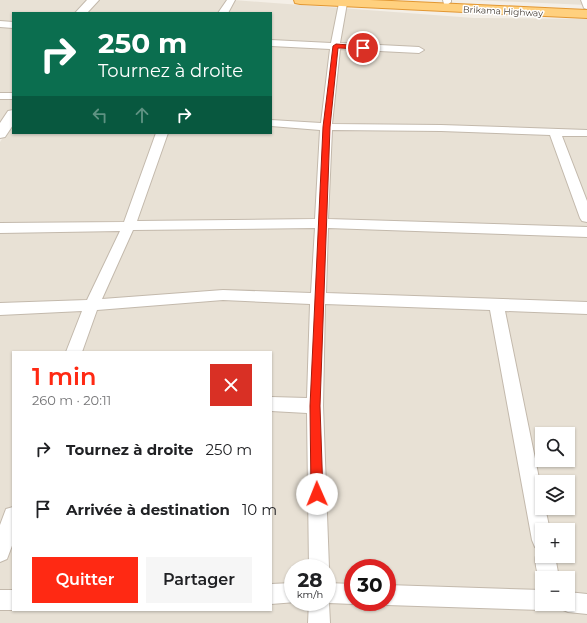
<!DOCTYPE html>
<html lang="fr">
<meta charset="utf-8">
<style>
body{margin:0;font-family:Montserrat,sans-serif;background:#f6f6f6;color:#202124;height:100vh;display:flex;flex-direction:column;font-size:15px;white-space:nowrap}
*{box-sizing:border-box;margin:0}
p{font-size:13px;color:#757577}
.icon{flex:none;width:22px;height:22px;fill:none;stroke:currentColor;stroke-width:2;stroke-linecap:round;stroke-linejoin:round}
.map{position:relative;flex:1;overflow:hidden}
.details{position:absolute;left:12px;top:351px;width:260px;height:260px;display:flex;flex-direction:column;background:#fff;border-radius:0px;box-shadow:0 1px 3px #0004}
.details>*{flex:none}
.hud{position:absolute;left:12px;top:12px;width:260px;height:122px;border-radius:0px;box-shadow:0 1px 3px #0004;background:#0b6e4f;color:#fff;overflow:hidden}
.buttons{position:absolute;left:535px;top:427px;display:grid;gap:8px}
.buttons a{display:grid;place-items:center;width:40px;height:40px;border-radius:0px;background:#fff;box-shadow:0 1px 3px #0004;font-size:20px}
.speed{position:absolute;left:284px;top:559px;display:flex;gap:8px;font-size:20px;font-weight:700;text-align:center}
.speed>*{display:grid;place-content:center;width:52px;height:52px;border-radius:50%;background:#fff;box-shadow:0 1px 3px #0004;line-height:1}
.speed small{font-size:10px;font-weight:400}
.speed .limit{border:6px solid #d22;background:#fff;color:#111}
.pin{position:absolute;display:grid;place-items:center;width:34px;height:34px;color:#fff;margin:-17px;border:2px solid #fff;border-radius:50%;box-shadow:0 1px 4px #0007}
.me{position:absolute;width:44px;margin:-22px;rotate:359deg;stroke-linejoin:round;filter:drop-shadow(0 0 3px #0008)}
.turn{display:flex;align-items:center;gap:14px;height:84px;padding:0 20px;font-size:18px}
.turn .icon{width:52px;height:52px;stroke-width:2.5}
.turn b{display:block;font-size:28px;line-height:34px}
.lanes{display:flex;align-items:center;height:38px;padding:0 20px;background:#0003;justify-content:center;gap:20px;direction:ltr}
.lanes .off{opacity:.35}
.round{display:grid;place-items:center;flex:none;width:42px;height:42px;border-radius:0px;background:#f6f6f6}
.overview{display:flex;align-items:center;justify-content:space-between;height:68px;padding:0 20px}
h1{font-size:24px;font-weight:600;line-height:30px;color:#ff2913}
.button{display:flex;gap:8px;margin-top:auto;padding:8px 20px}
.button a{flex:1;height:46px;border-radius:0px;background:#ff2913;color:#fff;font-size:16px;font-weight:600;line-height:46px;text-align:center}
.button a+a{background:#f6f6f6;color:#202124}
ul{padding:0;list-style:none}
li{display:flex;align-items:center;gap:12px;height:60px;padding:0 20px}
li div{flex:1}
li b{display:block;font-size:15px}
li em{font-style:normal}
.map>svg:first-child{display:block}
.residential{fill:#e8e1d5;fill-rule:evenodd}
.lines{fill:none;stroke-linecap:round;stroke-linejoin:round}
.minor-casing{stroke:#c3b9ac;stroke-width:2}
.tertiary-casing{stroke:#c3b9ac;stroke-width:2}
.trunk-casing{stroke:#e29733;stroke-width:2}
.minor{fill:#fff;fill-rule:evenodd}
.tertiary{fill:#fff;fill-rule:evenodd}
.trunk{fill:#ffd07e;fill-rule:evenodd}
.route{fill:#ff2913;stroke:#a61b0c}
.labels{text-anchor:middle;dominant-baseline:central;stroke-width:3;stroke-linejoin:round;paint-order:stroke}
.far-street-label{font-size:9px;fill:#473f36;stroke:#fff}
</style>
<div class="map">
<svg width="587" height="623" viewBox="0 0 587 623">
<rect width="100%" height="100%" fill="#f4efe7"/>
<path class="residential" d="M 0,0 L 88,0 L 76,13 L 13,13 L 13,107 L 0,127 Z
M 97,0 L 233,0 L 474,18 L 587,19 L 587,623 L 0,623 L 0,142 L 13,122 L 13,133 L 271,133 L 271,13 L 85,13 ZM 13,352 L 271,352 L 271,610 L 13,610 ZM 542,434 L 568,434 L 568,460 L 542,460 ZM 542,482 L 568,482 L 568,508 L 542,508 ZM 542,530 L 568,530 L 568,556 L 542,556 ZM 293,568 L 327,568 L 327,602 L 293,602 ZM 353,568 L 387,568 L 387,602 L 353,602 ZM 542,578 L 568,578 L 568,604 L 542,604 Z
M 472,0 L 587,0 L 587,5 Z"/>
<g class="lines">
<g class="minor-casing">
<path id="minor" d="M 227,0 L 235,0 L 228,13 L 218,13 Z
M 343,0 L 347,3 L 340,43 L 419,47 L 424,50 L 419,53 L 340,49 L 332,124 L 441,125 L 587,130 L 587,136 L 562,136 L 587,201 L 587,222 L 582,221 L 580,218 L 550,135 L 441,131 L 332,130 L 328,219 L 587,227 L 587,237 L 328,228 L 326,293 L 587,302 L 587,314 L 505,311 L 542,493 L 542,508 L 545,508 L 550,530 L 542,530 L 542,556 L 555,556 L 559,578 L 542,578 L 542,585 C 537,575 532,557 539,549 L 535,547 L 532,540 L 490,310 L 325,304 L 323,406 L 329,568 L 327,573 L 327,568 L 309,568 L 307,413 L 271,411 L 271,397 L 307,398 L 310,304 L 223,300 L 97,310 L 82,352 L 66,352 L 82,311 L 0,315 L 0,303 L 87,300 L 120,231 L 0,233 L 0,223 L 124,222 L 156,133 L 168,133 L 137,221 L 315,219 L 320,130 L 271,126 L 271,120 L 321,123 L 330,49 L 271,46 L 271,40 L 331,43 L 339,3 ZM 315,228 L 311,293 L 223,290 L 102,299 L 133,230 Z
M 443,0 L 451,0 L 451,2 L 447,5 L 444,4 Z
M 581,0 L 587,0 L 587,9 L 584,8 Z
M 0,21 L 13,22 L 13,28 L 0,27 Z
M 0,93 L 13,93 L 13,99 L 0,99 Z
M 13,507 L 13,543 L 7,559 L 0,562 L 0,525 L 6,509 Z
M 293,583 L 293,602 L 296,602 L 271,604 L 271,584 Z
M 327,583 L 353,584 L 353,602 L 359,602 L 353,604 L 329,603 L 330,623 L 308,623 L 309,602 L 327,602 Z
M 387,585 L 542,590 L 542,604 L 551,604 L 549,607 L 542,610 L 387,605 L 380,602 L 387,602 Z
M 0,590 L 13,590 L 14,610 L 0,610 Z
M 568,592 L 587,594 L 587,614 L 568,612 L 561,609 L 558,604 L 568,604 Z"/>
</g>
<g class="tertiary-casing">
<path id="tertiary" d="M 87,0 L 99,0 L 87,13 L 75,13 Z
M 13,110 L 13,125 L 5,137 L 0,138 L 0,123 L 8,111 Z"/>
</g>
<g class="trunk-casing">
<path id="trunk" d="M 294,0 L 370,0 L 587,10 L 587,18 L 300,4 L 295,3 Z"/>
</g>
<use href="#minor" class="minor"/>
<use href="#tertiary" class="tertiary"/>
<use href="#trunk" class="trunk"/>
</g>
<path class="route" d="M 336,44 L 363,46 L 366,48 L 363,49 L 338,48 L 330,127 L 320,406 L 323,494 L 321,498 L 317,500 L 313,498 L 311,494 L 310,406 L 323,127 L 333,46 Z"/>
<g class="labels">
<g class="far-street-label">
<text transform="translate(503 11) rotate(3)">Brikama Highway</text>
</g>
</g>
</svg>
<div class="buttons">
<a><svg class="icon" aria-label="search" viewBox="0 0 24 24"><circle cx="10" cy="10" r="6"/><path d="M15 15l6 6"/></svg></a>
<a><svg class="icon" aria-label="layers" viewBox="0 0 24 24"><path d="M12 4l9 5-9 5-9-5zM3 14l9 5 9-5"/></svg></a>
<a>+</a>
<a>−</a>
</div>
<div class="speed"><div>28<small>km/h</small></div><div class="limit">30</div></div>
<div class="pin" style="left:363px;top:48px;background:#d93025"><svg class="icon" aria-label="arrive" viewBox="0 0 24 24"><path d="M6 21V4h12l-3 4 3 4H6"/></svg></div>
<svg class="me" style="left:317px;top:494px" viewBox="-20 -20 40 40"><circle r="19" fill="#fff"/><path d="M0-13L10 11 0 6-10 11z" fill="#ff2913"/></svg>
<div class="hud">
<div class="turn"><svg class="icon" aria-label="right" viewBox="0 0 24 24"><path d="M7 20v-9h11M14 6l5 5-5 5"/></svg><div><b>250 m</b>Tournez à droite</div></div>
<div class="lanes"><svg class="icon off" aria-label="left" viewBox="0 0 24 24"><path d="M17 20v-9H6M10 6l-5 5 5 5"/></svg><svg class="icon off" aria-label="ahead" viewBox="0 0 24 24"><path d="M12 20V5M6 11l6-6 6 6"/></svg><svg class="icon" aria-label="right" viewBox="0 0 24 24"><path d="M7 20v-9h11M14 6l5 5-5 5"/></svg></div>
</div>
<section class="details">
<div class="overview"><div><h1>1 min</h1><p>260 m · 20:11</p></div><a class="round" style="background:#d93025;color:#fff"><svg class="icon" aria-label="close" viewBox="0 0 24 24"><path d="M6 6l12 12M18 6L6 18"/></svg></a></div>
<ul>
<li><svg class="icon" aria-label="right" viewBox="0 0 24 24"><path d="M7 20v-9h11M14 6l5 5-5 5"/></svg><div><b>Tournez à droite</b></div><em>250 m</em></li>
<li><svg class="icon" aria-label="arrive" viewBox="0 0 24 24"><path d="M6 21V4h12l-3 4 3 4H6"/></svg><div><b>Arrivée à destination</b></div><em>10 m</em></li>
</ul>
<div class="button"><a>Quitter</a><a>Partager</a></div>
</section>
</div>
